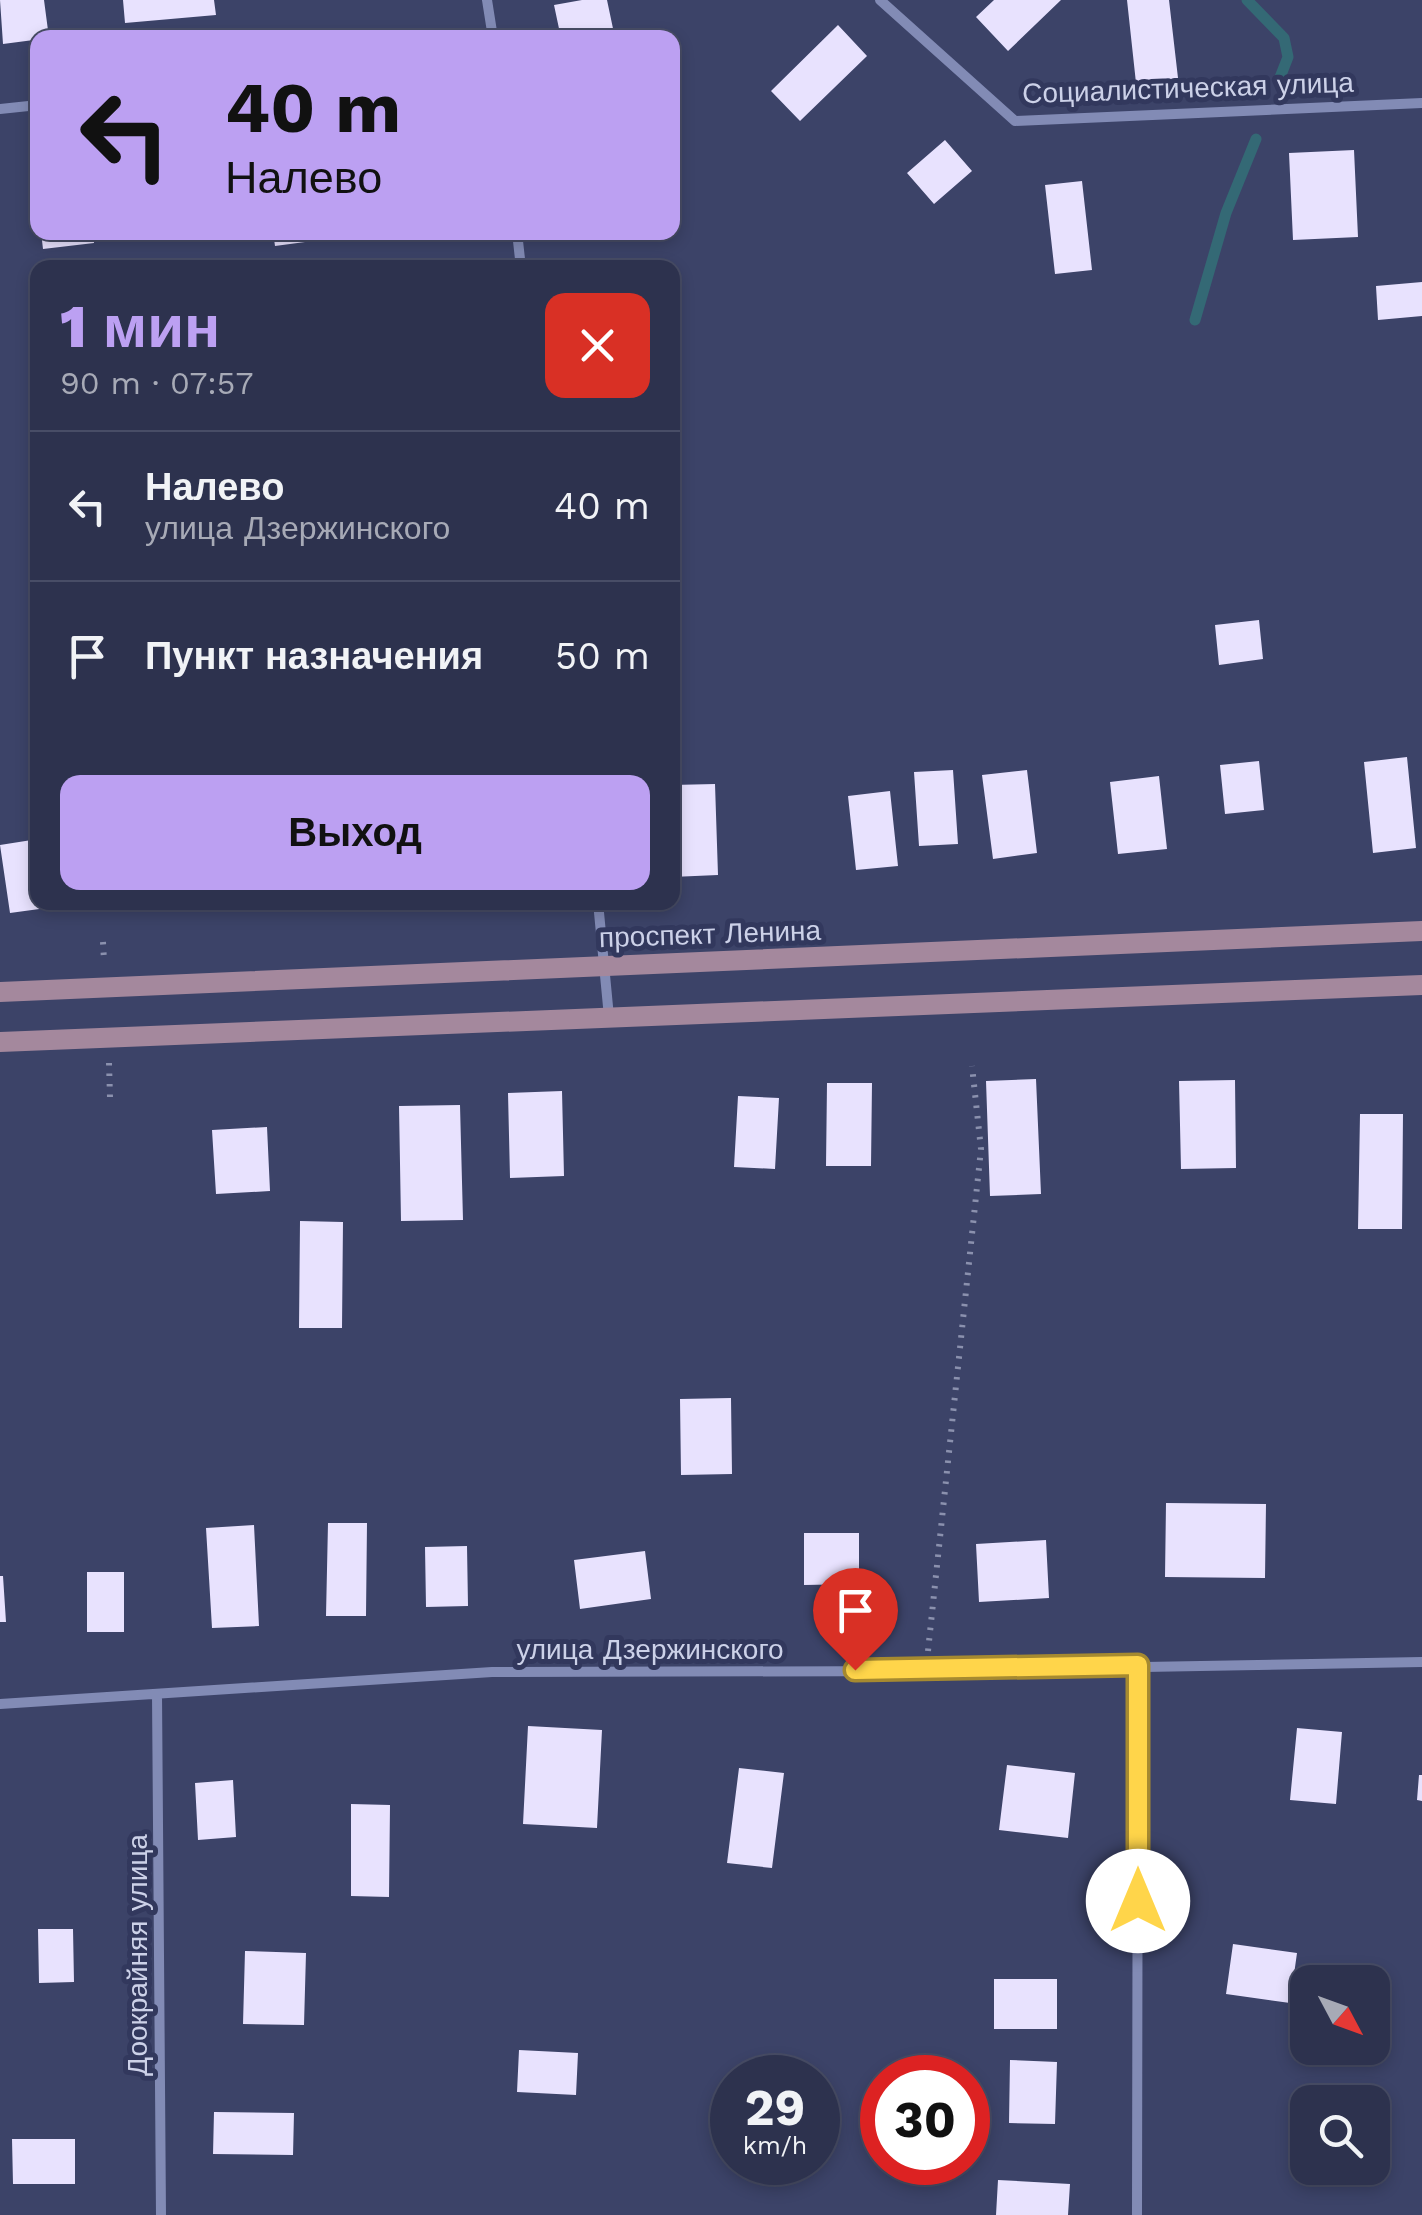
<!DOCTYPE html>
<html lang="ru">
<meta charset="utf-8">
<style>
body{margin:0;font-family:"Work Sans",sans-serif;background:#393e58;color:#f1f3f6;height:100vh;display:flex;flex-direction:column;font-size:38px;white-space:nowrap}
*{box-sizing:border-box;margin:0}
p{font-size:32px;color:#a7aab6}
.icon{flex:none;width:55px;height:55px;fill:none;stroke:currentColor;stroke-width:2;stroke-linecap:round;stroke-linejoin:round}
.map{position:relative;flex:1;overflow:hidden}
.details{position:absolute;left:30px;top:260px;width:650px;height:650px;display:flex;flex-direction:column;background:#2d324e;border-radius:20px;box-shadow:0 5px 15px #0003,0 0 0 2px #484d66}
.details>*{flex:none}
.guide{position:absolute;left:30px;top:30px;width:650px;height:210px;border-radius:20px;box-shadow:0 5px 15px #0003,0 0 0 2px #484d66;background:#bca0f2;color:#111;overflow:hidden}
.needle{width:65px;rotate:131deg}
.tools{position:absolute;left:1290px;top:1965px;display:grid;gap:20px}
.tools a{display:grid;place-items:center;width:100px;height:100px;border-radius:20px;background:#2d324e;box-shadow:0 5px 15px #0003,0 0 0 2px #484d66;font-size:50px}
.speed{position:absolute;left:710px;top:2055px;display:flex;gap:20px;font-size:50px;font-weight:700;text-align:center}
.speed>*{display:grid;place-content:center;width:130px;height:130px;border-radius:50%;background:#2d324e;box-shadow:0 5px 15px #0003,0 0 0 2px #484d66;line-height:1}
.speed small{font-size:25px;font-weight:400}
.speed .limit{border:15px solid #d22;background:#fff;color:#111}
.pin{position:absolute;display:grid;place-items:center;width:85px;height:85px;color:#fff;margin:-102px -42px;border-radius:50% 50% 50% 0;rotate:-45deg;box-shadow:0 0 10px #0007}
.pin .icon{rotate:45deg}
.me{position:absolute;width:110px;margin:-55px;rotate:0deg;stroke-linejoin:round;filter:drop-shadow(0 0 8px #0008)}
.turn{display:flex;align-items:center;gap:35px;height:210px;padding:0 30px;font-size:45px}
.turn .icon{width:130px;height:130px;stroke-width:2.5}
.turn b{display:block;font-size:70px;line-height:85px}
.round{display:grid;place-items:center;flex:none;width:105px;height:105px;border-radius:20px;background:#393e58}
.summary{display:flex;align-items:center;justify-content:space-between;height:170px;padding:0 30px}
h1{font-size:60px;font-weight:800;line-height:75px;color:#bca0f2}
.cta{display:flex;gap:20px;margin-top:auto;padding:20px 30px}
.cta a{flex:1;height:115px;border-radius:20px;background:#bca0f2;color:#111;font-size:40px;font-weight:800;line-height:115px;text-align:center}
ul{padding:0;list-style:none}
li{display:flex;align-items:center;gap:30px;height:150px;padding:0 30px;border-top:2px solid #484d66}
li div{flex:1}
li b{display:block;font-size:38px}
li em{font-style:normal}
.map>svg:first-child{display:block}
.lines{fill:none;stroke-linecap:round;stroke-linejoin:round}
.stream{stroke:#346975;stroke-width:11}
.building{fill:#e8e2fe}
.path{stroke:#8b91ae;stroke-width:6;stroke-dasharray:2.5 8;stroke-linecap:butt}
.minor{stroke:#828bb5;stroke-width:10}
.secondary{stroke:#a4889d;stroke-width:20}
.route-casing{stroke:#a68a30;stroke-width:25}
.route{stroke:#ffd54a;stroke-width:18}
.labels{text-anchor:middle;dominant-baseline:central;stroke-width:10;stroke-linejoin:round;paint-order:stroke}
.street-label{font-size:28px;fill:#ccd1e8;stroke:#32385d}
</style>
<div class="map">
<svg width="1422" height="2215" viewBox="0 0 1422 2215">
<rect width="100%" height="100%" fill="#3c4368"/>
<g class="lines">
<path class="stream" d="M 1247,0 L 1284,38 L 1288,57 L 1279,80
M 1195,320 L 1226,213 L 1256,139"/>
</g>
<path class="building" d="M 0,0 L 44,0 L 49,38 L 3,44 Z
M 123,0 L 214,0 L 216,15 L 125,23 Z
M 582,0 L 607,0 L 615,38 L 561,38 L 554,5 Z
M 994,0 L 1061,0 L 1008,51 L 976,17 Z
M 1127,0 L 1169,0 L 1178,78 L 1136,83 Z
M 838,25 L 867,56 L 800,121 L 771,91 Z
M 945,140 L 972,171 L 934,204 L 907,173 Z
M 1354,150 L 1358,237 L 1293,240 L 1289,153 Z
M 1082,181 L 1092,270 L 1055,274 L 1045,185 Z
M 41,232 L 93,232 L 94,243 L 43,249 Z
M 273,232 L 350,232 L 350,236 L 275,246 Z
M 1422,282 L 1422,316 L 1378,320 L 1376,286 Z
M 1259,620 L 1263,659 L 1219,665 L 1215,625 Z
M 1407,757 L 1416,848 L 1373,853 L 1364,762 Z
M 1259,761 L 1264,810 L 1225,814 L 1220,765 Z
M 953,770 L 958,844 L 919,846 L 914,772 Z
M 1027,770 L 1037,853 L 993,859 L 982,775 Z
M 1159,776 L 1167,849 L 1118,854 L 1110,782 Z
M 715,784 L 718,875 L 672,877 L 672,785 Z
M 890,791 L 898,866 L 856,870 L 848,796 Z
M 38,839 L 38,902 L 53,902 L 54,907 L 10,913 L 0,845 Z
M 1036,1079 L 1041,1194 L 990,1196 L 986,1081 Z
M 1235,1080 L 1236,1168 L 1181,1169 L 1179,1081 Z
M 827,1083 L 872,1083 L 871,1166 L 826,1166 Z
M 562,1091 L 564,1176 L 510,1178 L 508,1093 Z
M 738,1096 L 779,1098 L 775,1169 L 734,1167 Z
M 460,1105 L 463,1220 L 401,1221 L 399,1106 Z
M 1360,1114 L 1403,1114 L 1402,1229 L 1358,1229 Z
M 267,1127 L 270,1191 L 216,1194 L 212,1130 Z
M 300,1221 L 343,1222 L 342,1328 L 299,1328 Z
M 731,1398 L 732,1474 L 681,1475 L 680,1399 Z
M 1166,1503 L 1266,1504 L 1265,1578 L 1165,1577 Z
M 328,1523 L 367,1523 L 366,1616 L 326,1616 Z
M 254,1525 L 259,1626 L 212,1628 L 206,1528 Z
M 804,1533 L 859,1533 L 859,1584 L 804,1585 Z
M 1046,1540 L 1049,1598 L 979,1602 L 976,1544 Z
M 467,1546 L 468,1606 L 426,1607 L 425,1547 Z
M 645,1551 L 651,1599 L 580,1609 L 574,1560 Z
M 87,1572 L 124,1572 L 124,1632 L 87,1632 Z
M 0,1576 L 3,1576 L 6,1622 L 0,1622 Z
M 528,1726 L 602,1730 L 597,1828 L 523,1824 Z
M 1297,1728 L 1342,1732 L 1336,1804 L 1290,1800 Z
M 1007,1765 L 1075,1773 L 1068,1838 L 999,1830 Z
M 739,1768 L 784,1773 L 772,1868 L 727,1863 Z
M 1419,1775 L 1422,1775 L 1422,1801 L 1417,1800 Z
M 233,1780 L 236,1837 L 198,1840 L 195,1783 Z
M 351,1804 L 390,1805 L 389,1897 L 351,1896 Z
M 38,1929 L 73,1929 L 74,1982 L 39,1983 Z
M 1233,1944 L 1297,1953 L 1290,2003 L 1226,1994 Z
M 245,1951 L 306,1953 L 304,2025 L 243,2024 Z
M 994,1979 L 1057,1979 L 1057,2029 L 994,2029 Z
M 519,2050 L 578,2053 L 576,2095 L 517,2092 Z
M 1010,2060 L 1057,2062 L 1055,2124 L 1009,2123 Z
M 214,2112 L 294,2113 L 293,2155 L 213,2154 Z
M 1372,2116 L 1388,2117 L 1385,2150 L 1372,2149 Z
M 12,2139 L 75,2139 L 75,2184 L 13,2184 Z
M 998,2180 L 1070,2184 L 1068,2215 L 996,2215 Z"/>
<g class="lines">
<path class="path" d="M 103,942 L 104,961
M 109,1063 L 110,1097
M 928,1651 L 981,1149 L 972,1066"/>
<path class="minor" d="M 487,0 L 493,38
M 880,0 L 1015,121 L 1422,103
M 0,109 L 38,105
M 517,232 L 521,268
M 598,902 L 609,1017
M 157,1694 L 161,2215
M 0,1704 L 492,1672 L 926,1671 L 1422,1662
M 1137,2215 L 1138,1665"/>
<path class="secondary" d="M 0,992 L 1422,931
M 0,1042 L 1422,985"/>
</g>
<g class="lines">
<g class="route-casing">
<path id="route" d="M 855,1670 L 1138,1665 L 1138,1901"/>
</g>
<use href="#route" class="route"/>
</g>
<g class="labels">
<g class="street-label">
<text transform="translate(1188 88) rotate(-2)">Социалистическая улица</text>
<text transform="translate(710 934) rotate(-2)">проспект Ленина</text>
<text x="650" y="1649">улица Дзержинского</text>
<text transform="translate(137 1955) rotate(-90)">Доокрайняя улица</text>
</g>
</g>
</svg>
<div class="tools">
<a><svg class="needle" viewBox="-14 -14 28 28"><path d="M0-13l5 13h-10z" fill="#e53935"/><path d="M0 13l5-13h-10z" fill="#a7aab6"/></svg></a>
<a><svg class="icon" aria-label="search" viewBox="0 0 24 24"><circle cx="10" cy="10" r="6"/><path d="M15 15l6 6"/></svg></a>
</div>
<div class="speed"><div>29<small>km/h</small></div><div class="limit">30</div></div>
<div class="pin" style="left:855px;top:1670px;background:#d93025"><svg class="icon" aria-label="arrive" viewBox="0 0 24 24"><path d="M6 21V4h12l-3 4 3 4H6"/></svg></div>
<svg class="me" style="left:1138px;top:1901px" viewBox="-20 -20 40 40"><circle r="19" fill="#fff"/><path d="M0-13L10 11 0 6-10 11z" fill="#ffd54a"/></svg>
<div class="guide">
<div class="turn"><svg class="icon" aria-label="left" viewBox="0 0 24 24"><path d="M17 20v-9H6M10 6l-5 5 5 5"/></svg><div><b>40 m</b>Налево</div></div>
</div>
<section class="details">
<div class="summary"><div><h1>1 мин</h1><p>90 m · 07:57</p></div><a class="round" style="background:#d93025;color:#fff"><svg class="icon" aria-label="close" viewBox="0 0 24 24"><path d="M6 6l12 12M18 6L6 18"/></svg></a></div>
<ul>
<li><svg class="icon" aria-label="left" viewBox="0 0 24 24"><path d="M17 20v-9H6M10 6l-5 5 5 5"/></svg><div><b>Налево</b><p>улица Дзержинского</p></div><em>40 m</em></li>
<li><svg class="icon" aria-label="arrive" viewBox="0 0 24 24"><path d="M6 21V4h12l-3 4 3 4H6"/></svg><div><b>Пункт назначения</b></div><em>50 m</em></li>
</ul>
<div class="cta"><a>Выход</a></div>
</section>
</div>
